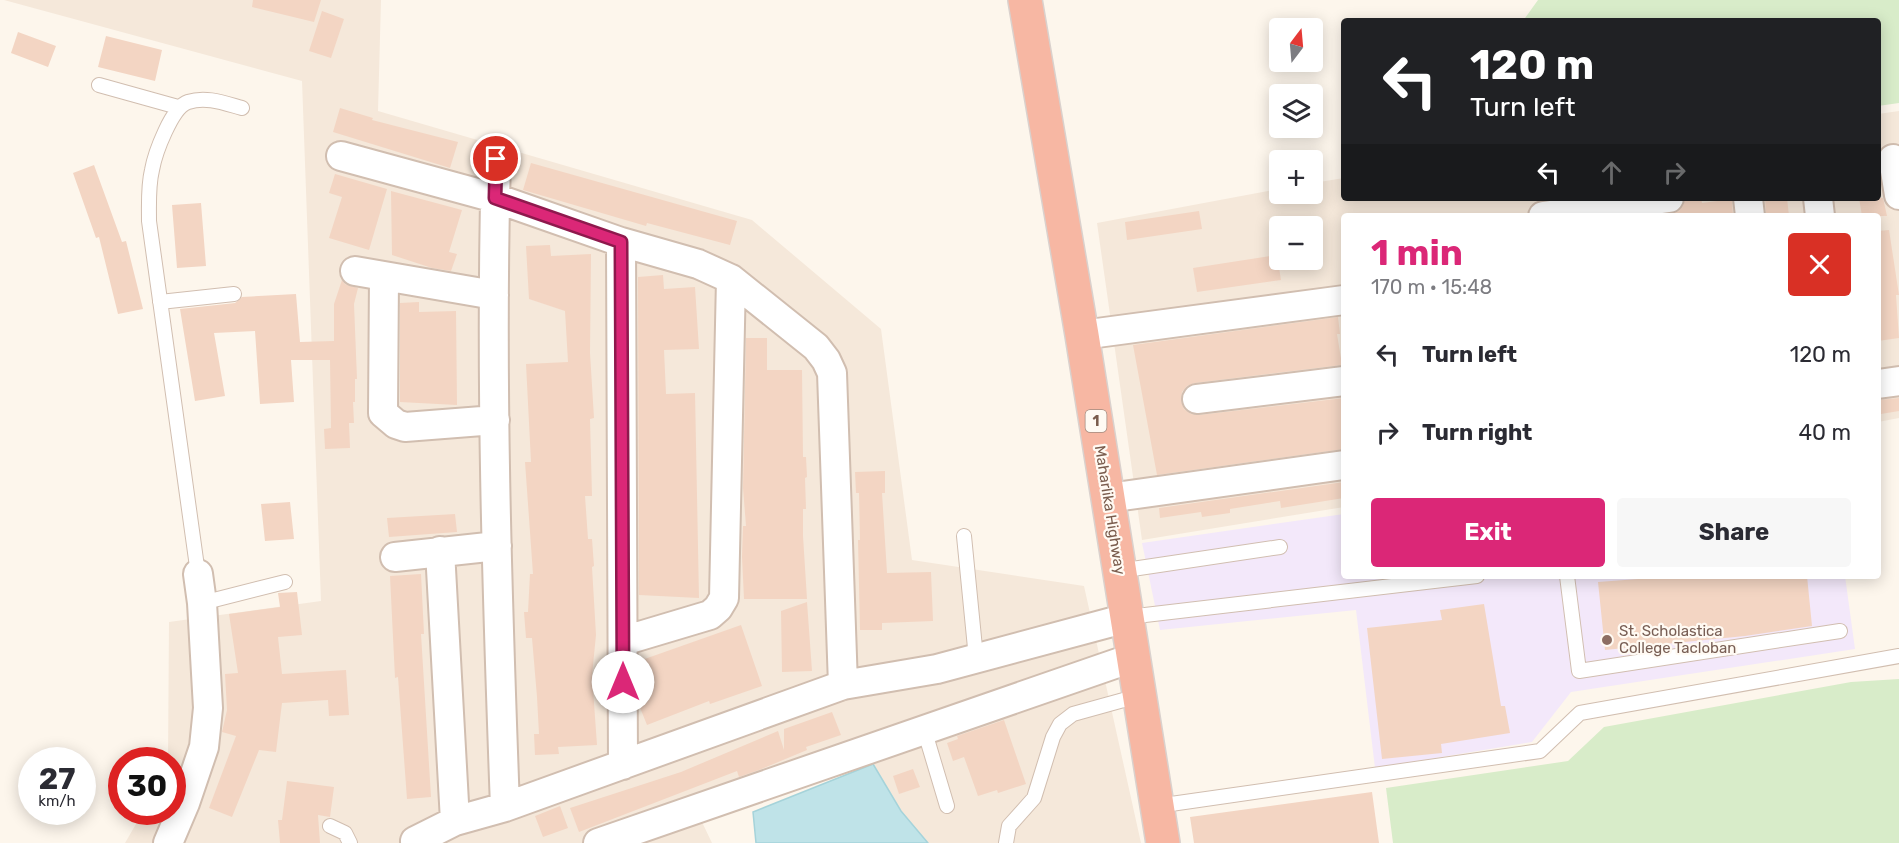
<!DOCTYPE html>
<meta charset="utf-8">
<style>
body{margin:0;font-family:Rubik,sans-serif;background:#f7f7f7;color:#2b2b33;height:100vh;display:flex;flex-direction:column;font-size:22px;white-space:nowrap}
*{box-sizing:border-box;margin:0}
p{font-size:20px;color:#7c7c81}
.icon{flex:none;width:33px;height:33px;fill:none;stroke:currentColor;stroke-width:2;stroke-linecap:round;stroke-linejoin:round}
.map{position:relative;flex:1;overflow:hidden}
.panel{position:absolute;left:1341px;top:213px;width:540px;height:366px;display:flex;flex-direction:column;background:#fff;border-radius:6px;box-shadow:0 3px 15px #0003}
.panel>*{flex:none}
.top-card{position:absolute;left:1341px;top:18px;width:540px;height:183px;border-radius:6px;box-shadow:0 3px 15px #0003;background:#202124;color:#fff;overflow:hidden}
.needle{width:39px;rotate:16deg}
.buttons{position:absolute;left:1269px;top:18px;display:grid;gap:12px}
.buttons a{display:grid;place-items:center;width:54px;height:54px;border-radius:6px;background:#fff;box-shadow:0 3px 15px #0003;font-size:30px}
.speed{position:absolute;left:18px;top:747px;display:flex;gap:12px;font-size:30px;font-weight:700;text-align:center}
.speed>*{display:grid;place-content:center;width:78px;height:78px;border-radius:50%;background:#fff;box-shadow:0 3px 15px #0003;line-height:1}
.speed small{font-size:15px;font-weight:400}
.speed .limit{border:9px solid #d22;background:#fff;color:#111}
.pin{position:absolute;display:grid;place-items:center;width:51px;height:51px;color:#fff;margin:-26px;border:3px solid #fff;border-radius:50%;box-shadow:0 2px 6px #0007}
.me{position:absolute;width:66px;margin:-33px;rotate:0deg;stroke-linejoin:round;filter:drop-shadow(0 0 4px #0008)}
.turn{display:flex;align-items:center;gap:21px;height:126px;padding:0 30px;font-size:27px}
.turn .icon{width:78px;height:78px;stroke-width:2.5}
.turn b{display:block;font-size:42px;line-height:51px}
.lanes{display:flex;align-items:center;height:57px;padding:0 30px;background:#0003;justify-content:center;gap:30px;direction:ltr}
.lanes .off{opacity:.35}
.round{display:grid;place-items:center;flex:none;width:63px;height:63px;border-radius:6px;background:#f7f7f7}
.summary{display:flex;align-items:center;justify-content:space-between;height:102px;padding:0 30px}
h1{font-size:36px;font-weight:700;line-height:45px;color:#db2777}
.cta{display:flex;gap:12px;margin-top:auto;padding:12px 30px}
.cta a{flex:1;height:69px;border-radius:6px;background:#db2777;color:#fff;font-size:24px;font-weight:700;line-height:69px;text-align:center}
.cta a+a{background:#f7f7f7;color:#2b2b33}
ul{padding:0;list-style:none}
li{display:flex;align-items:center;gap:18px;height:78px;padding:0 30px}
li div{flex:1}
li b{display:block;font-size:22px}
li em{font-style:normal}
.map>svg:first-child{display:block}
.residential{fill:#f5e8da;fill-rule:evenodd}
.education{fill:#f3e8fa}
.green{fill:#d8ecc9}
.water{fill:#bfe3e8;stroke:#a5d3da;stroke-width:1.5}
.building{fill:#f3d5c3}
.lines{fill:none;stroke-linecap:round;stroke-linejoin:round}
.lane-casing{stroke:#d1beb0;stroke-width:16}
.street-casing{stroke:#d1beb0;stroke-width:32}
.highway-casing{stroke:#dad1cd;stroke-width:36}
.lane{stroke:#fff;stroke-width:14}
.street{stroke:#fff;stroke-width:28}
.highway{stroke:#f7b7a3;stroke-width:33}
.route-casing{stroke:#8e194d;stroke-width:15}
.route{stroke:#db2777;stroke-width:10}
.education-dot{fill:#8d6e63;stroke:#fffaf3;stroke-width:2}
.labels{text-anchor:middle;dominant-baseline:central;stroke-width:4.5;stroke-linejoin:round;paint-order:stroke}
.shield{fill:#fffaf3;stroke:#a28b7f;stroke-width:1.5}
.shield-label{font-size:14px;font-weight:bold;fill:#7a5c4d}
.street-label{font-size:15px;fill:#7a5c4d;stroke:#fffaf3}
.education-label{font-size:15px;fill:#785e54;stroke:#fffaf3;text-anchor:start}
</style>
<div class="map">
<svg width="1899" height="843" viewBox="0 0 1899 843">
<rect width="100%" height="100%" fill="#fdf6ec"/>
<path class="residential" d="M 4,0 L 381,0 L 378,111 L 752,220 L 881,329 L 912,560 L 1084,586 L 1141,843 L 928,843 L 901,811 L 873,764 L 862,760 L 701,820 L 712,843 L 125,843 L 143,812 L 172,812 L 172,760 L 168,760 L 169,622 L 321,601 L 302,81 Z
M 1899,111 L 1899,418 L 1878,422 L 1878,216 L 1344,216 L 1344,507 L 1142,540 L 1097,223 L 1279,189 L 1280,194 L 1312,194 L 1313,183 L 1344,178 L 1344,198 L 1878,198 L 1878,114 ZM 1280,226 L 1312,226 L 1312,260 L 1280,260 Z"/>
<path class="education" d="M 1344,514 L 1344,576 L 1845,576 L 1855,649 L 1571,692 L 1532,742 L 1375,768 L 1356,610 L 1160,630 L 1142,543 Z"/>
<path class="green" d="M 1538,0 L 1899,0 L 1899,103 L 1878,106 L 1878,21 L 1523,21 Z
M 1899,679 L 1899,843 L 1393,843 L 1386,788 L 1568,761 L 1604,727 L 1851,682 Z"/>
<path class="water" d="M 873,764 L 901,811 L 928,843 L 756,843 L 753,812 Z"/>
<path class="building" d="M 253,0 L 321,0 L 314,22 L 252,7 Z
M 322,11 L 344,19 L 331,58 L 309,51 Z
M 18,32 L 56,46 L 48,67 L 11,53 Z
M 106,36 L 162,50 L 155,81 L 98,67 Z
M 340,108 L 373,118 L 372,120 L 458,142 L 450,168 L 333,132 Z
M 531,163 L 737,221 L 730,245 L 647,223 L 646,226 L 523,190 Z
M 94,165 L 122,242 L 126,241 L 143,309 L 118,314 L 99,237 L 96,238 L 73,173 Z
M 335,174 L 387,189 L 369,250 L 329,238 L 342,197 L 329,193 Z
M 391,191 L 462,210 L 449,252 L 457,254 L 451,271 L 432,268 L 392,255 Z
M 1701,198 L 1702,203 L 1732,199 L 1733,216 L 1660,216 L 1679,211 L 1685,200 Z
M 1765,198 L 1787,198 L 1789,216 L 1766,216 Z
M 1859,198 L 1883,198 L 1887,216 L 1862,216 Z
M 201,203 L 206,266 L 177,268 L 172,205 Z
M 1199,211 L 1202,229 L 1127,240 L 1125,222 Z
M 1889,230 L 1899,295 L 1896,295 L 1899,338 L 1878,341 L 1878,231 Z
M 550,245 L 551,256 L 591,254 L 590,353 L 594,418 L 590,419 L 592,496 L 585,496 L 588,539 L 592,539 L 594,566 L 592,567 L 596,635 L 592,675 L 597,745 L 558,747 L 559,754 L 535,755 L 534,734 L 539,734 L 537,697 L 532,638 L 526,638 L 524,612 L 528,612 L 530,574 L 533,574 L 525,462 L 531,462 L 526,364 L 568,362 L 565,311 L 529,299 L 526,246 Z
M 1277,255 L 1281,280 L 1197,292 L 1193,268 Z
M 663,275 L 664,289 L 695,287 L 699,349 L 664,350 L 666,394 L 695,393 L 699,598 L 639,595 L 638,277 Z
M 342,280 L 345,284 L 358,288 L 354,304 L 357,379 L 355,379 L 355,402 L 353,402 L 354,423 L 349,423 L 350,448 L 325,449 L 324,429 L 331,428 L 330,360 L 291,360 L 294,402 L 260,404 L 255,331 L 214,333 L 225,396 L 195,401 L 180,309 L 235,303 L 242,297 L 296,294 L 300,342 L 334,341 L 334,304 Z
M 419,302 L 419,312 L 456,311 L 457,405 L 400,402 L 400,303 Z
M 1338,317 L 1340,334 L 1337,334 L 1342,365 L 1195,383 L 1187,386 L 1182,392 L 1181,400 L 1184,409 L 1191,414 L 1199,415 L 1344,398 L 1344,449 L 1157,475 L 1133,345 Z
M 746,338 L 767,338 L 767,370 L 802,370 L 803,457 L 806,457 L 807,477 L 805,478 L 806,509 L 803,509 L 803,536 L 807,599 L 744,599 L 742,557 L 743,526 L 746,526 L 743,488 Z
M 1899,398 L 1899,411 L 1881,414 L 1878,400 Z
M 885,471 L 885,493 L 882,493 L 887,573 L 931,572 L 933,621 L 882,623 L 882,630 L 860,630 L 858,540 L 860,540 L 859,493 L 856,493 L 855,472 Z
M 1344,482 L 1344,498 L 1281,508 L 1280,501 L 1230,509 L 1230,513 L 1202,517 L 1201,512 L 1160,518 L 1159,508 Z
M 290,502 L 294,539 L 265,541 L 261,504 Z
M 455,514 L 457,532 L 389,537 L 387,518 Z
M 421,574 L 424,634 L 421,634 L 431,797 L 407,799 L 398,677 L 395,678 L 390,576 Z
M 1638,576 L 1807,576 L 1812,626 L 1745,636 L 1605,650 L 1598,582 L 1638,579 Z
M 297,592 L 302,635 L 278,637 L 282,674 L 346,670 L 349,715 L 329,716 L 328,700 L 282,703 L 276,752 L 259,750 L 232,817 L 209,808 L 236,736 L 222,732 L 227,710 L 225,674 L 238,673 L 229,614 L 280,607 L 278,593 Z
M 807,602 L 812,671 L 782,672 L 781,611 Z
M 1484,604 L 1501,706 L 1505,706 L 1510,733 L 1441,744 L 1442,753 L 1382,759 L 1367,628 L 1442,620 L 1440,610 Z
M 741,625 L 762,686 L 710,704 L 709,701 L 647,725 L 639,705 L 639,700 L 649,696 L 639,669 L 639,661 Z
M 832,712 L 841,735 L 806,747 L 807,750 L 759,770 L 739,777 L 737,771 L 579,832 L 570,808 L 681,772 L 778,731 L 784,750 L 784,729 Z
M 1004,720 L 1026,784 L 998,793 L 997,790 L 978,796 L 964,757 L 953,761 L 947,743 L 958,739 L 957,736 Z
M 913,769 L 920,787 L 899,794 L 893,776 Z
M 287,781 L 334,787 L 330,817 L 318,815 L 320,843 L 280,843 L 278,820 L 282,820 Z
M 1372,792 L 1379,843 L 1194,843 L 1190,817 Z
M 560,806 L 568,828 L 543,837 L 535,816 Z"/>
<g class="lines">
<g class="lane-casing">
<path id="lane" d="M 99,85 L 178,107
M 160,302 L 234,294
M 964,536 L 976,658
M 1119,571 L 1280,547
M 198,574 L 149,221 C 149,204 148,186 152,170 C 155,153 172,107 188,102 C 206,96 224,103 242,108
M 1567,576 L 1579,671 L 1840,631
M 202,603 L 285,582
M 1128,617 L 1477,576
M 924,729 L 947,806
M 1157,806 L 1540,751 L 1580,713 L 1899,656
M 330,826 L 345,833 L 350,843
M 1006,843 L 1009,826 L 1034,798 L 1053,737 L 1060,724 L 1073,714 L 1138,696"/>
</g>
<g class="street-casing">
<path id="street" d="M 341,156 L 495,198 L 621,242 L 698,264 L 731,279 L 816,347 L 826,360 L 832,373 L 843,685
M 496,159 C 490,375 497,591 505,807
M 1893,159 L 1899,195
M 1748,198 L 1750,216
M 1818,198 L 1820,216
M 1543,216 L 1669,198
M 621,242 L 623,765
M 355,271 L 494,295
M 384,277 L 383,413 L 396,424 L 405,427 L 495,420
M 1082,335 L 1344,300
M 1878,384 L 1899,381
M 1197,399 L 1344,381
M 1108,498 L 1344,465
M 440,551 L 455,821
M 395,557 L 497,546
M 623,641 L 710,615 L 718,608 L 724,598 L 731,279
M 415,841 L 455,821 L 505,807 L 843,685 L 937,669 L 1127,618
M 168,843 L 185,803 L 204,747 L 208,708 L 202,603 L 198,574
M 598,843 L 1132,658"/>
</g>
<g class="highway-casing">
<path id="highway" d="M 1025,0 L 1082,335 L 1163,843"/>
</g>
<use href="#lane" class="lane"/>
<use href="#street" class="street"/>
<use href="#highway" class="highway"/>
</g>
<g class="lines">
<g class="route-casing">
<path id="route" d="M 496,159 L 495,198 L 621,242 L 623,682"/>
</g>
<use href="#route" class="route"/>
</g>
<circle class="education-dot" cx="1607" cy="640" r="6"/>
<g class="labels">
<rect class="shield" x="1085.5" y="410" width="21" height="22" rx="4.5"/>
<g class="shield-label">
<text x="1096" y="421">1</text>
</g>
<g class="street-label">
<text transform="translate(1110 510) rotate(81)">Maharlika Highway</text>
</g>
<g class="education-label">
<text x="1619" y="631">St. Scholastica<tspan x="1619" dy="17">College Tacloban</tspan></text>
</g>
</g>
</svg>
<div class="buttons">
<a><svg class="needle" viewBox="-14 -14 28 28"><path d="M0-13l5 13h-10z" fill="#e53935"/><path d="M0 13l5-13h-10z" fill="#7c7c81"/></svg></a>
<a><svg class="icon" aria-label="layers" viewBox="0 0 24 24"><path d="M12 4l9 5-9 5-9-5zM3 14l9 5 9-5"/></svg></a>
<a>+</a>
<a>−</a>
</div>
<div class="speed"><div>27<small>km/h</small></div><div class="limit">30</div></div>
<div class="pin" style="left:496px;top:159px;background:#d93025"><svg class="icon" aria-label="arrive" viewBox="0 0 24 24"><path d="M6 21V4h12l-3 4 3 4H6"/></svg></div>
<svg class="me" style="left:623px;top:682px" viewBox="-20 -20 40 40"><circle r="19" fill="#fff"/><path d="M0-13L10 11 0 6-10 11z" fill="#db2777"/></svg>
<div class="top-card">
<div class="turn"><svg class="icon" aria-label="left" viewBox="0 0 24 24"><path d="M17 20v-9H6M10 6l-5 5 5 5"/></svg><div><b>120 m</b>Turn left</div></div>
<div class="lanes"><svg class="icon" aria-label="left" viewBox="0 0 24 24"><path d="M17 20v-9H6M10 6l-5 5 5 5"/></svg><svg class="icon off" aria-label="ahead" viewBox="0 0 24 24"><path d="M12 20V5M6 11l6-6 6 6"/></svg><svg class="icon off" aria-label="right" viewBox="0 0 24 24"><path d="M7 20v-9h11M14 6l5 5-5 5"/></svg></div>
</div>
<section class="panel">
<div class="summary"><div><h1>1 min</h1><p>170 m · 15:48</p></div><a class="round" style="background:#d93025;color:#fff"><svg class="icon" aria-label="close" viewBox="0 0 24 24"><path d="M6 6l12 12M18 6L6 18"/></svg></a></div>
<ul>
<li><svg class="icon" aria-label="left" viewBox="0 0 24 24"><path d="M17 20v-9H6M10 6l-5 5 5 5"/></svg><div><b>Turn left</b></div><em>120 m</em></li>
<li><svg class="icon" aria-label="right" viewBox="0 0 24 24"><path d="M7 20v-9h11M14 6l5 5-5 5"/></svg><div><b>Turn right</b></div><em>40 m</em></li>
</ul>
<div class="cta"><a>Exit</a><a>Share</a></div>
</section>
</div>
